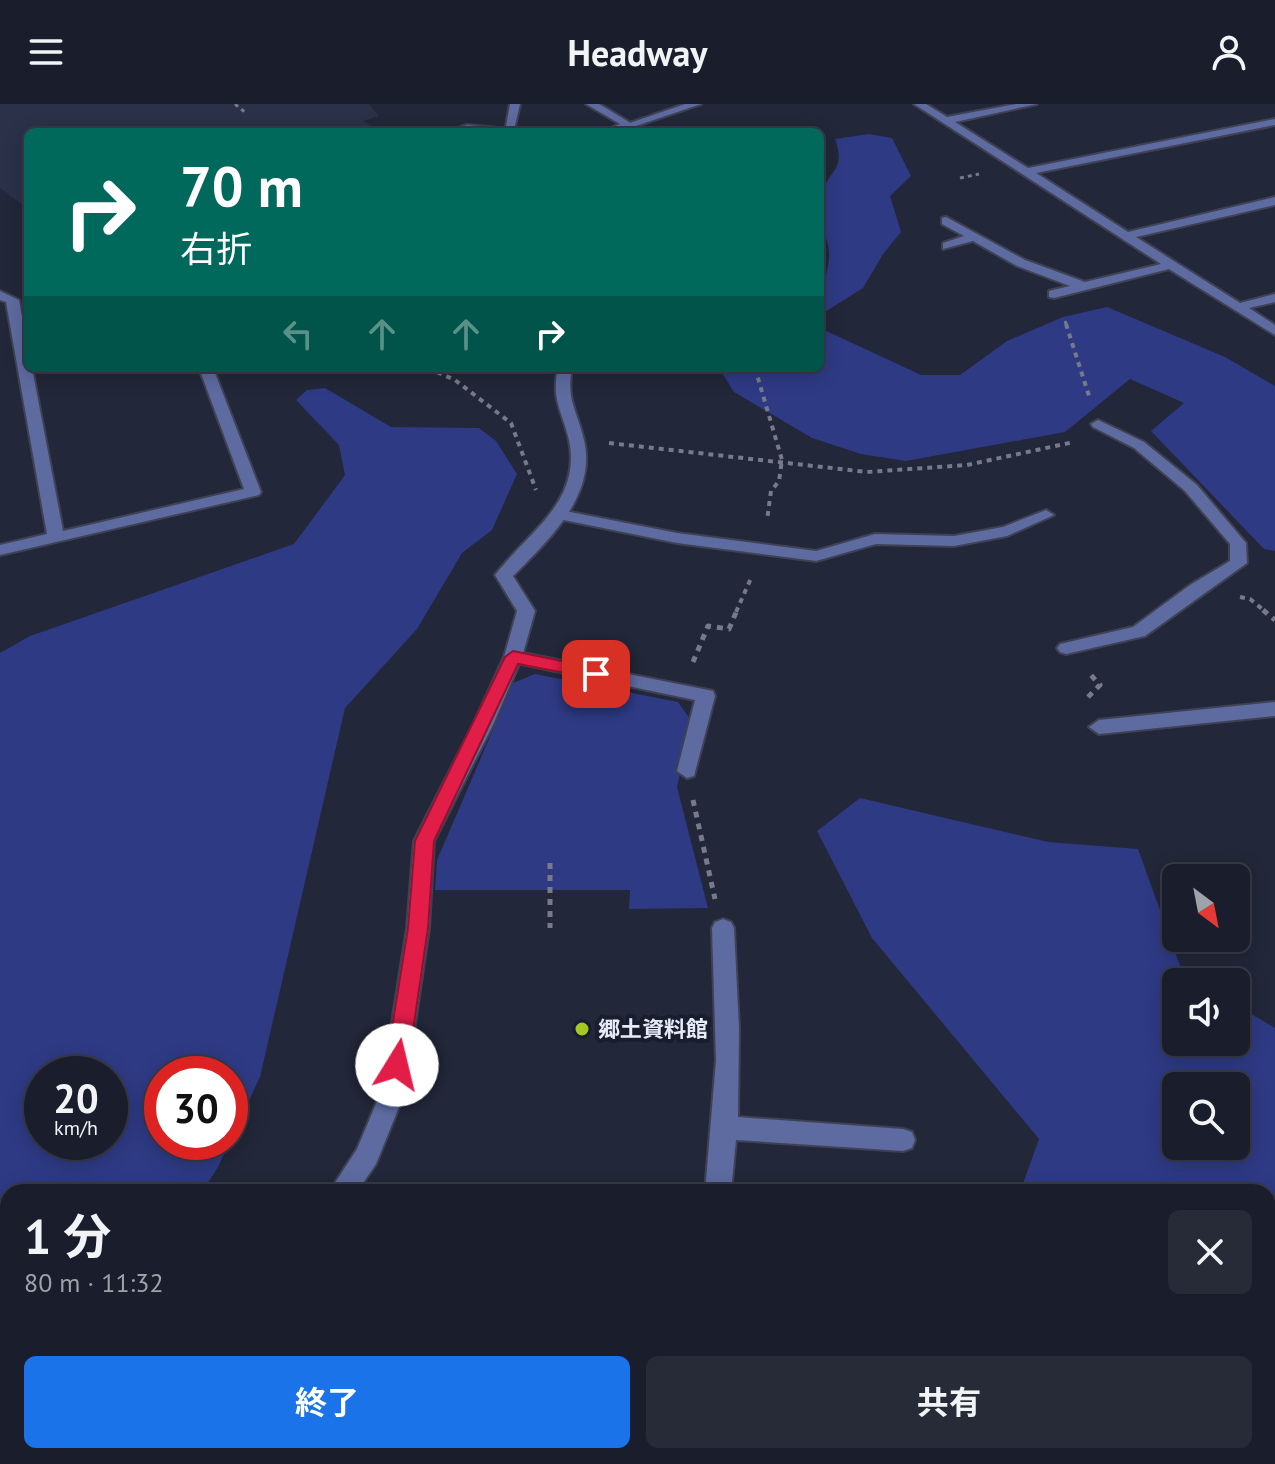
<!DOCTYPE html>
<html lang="ja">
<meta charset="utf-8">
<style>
body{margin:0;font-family:"PT Sans","Noto Sans JP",sans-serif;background:#272a37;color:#f1f3f6;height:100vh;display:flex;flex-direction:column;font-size:30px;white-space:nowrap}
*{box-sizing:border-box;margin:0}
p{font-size:26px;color:#9fa2a9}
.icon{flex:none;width:44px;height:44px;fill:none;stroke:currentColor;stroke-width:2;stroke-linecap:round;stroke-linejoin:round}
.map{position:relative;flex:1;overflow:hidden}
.panel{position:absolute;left:0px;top:1080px;width:1276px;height:280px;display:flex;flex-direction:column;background:#1a1d2b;border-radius:24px 24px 0 0;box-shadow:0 4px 20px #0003,0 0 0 2px #383b47}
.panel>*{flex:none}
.guide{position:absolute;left:24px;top:24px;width:800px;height:244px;border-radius:12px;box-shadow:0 4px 20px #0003,0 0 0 2px #383b47;background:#00695c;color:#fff;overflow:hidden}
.needle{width:52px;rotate:148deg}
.controls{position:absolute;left:1162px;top:760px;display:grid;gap:16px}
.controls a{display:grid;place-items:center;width:88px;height:88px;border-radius:12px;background:#1a1d2b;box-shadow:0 4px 20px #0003,0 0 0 2px #383b47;font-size:40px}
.speed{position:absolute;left:24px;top:952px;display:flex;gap:16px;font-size:40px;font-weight:700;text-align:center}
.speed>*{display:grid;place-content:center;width:104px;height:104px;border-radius:50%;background:#1a1d2b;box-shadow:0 4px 20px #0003,0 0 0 2px #383b47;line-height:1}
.speed small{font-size:20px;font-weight:400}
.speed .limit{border:12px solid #d22;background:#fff;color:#111}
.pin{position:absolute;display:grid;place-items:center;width:68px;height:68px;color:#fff;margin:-34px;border-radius:16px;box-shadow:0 4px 12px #0006}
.me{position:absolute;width:88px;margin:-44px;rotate:9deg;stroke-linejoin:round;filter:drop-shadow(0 0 6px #0008)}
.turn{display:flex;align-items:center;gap:28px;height:168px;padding:0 24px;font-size:36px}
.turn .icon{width:104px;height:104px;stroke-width:2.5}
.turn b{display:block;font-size:56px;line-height:68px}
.lanes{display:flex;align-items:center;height:76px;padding:0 24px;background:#0003;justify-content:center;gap:40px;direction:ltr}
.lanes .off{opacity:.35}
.round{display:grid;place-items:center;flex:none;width:84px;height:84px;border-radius:12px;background:#272a37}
.head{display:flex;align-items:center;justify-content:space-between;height:136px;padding:0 24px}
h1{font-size:48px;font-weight:700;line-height:60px}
.primary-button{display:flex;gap:16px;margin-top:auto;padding:16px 24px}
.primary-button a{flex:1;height:92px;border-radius:12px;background:#1a73e8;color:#fff;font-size:32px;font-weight:700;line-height:92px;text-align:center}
.primary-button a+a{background:#272a37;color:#f1f3f6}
header{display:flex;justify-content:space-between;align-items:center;height:104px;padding:0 24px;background:#1a1d2b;font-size:36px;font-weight:700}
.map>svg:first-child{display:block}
.built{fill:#2b3149}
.green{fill:#2e3a84;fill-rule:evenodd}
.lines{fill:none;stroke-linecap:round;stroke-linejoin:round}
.service-casing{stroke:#3e4254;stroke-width:4}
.minor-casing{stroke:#3e4254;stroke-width:4}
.tertiary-casing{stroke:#3e4254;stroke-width:4}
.path-far2{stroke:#767a8a;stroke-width:3;stroke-dasharray:4 4;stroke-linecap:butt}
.path-far1{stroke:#767a8a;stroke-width:4;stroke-dasharray:5 5;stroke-linecap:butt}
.path{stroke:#767a8a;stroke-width:5;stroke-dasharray:6 6;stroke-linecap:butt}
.service{fill:#5d6ba0;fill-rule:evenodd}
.minor{fill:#5d6ba0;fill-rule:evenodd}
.tertiary{fill:#5d6ba0;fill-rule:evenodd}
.route{fill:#e11d48;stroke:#92132f;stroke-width:2}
.poi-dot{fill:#a5c823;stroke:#191e2f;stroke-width:3}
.labels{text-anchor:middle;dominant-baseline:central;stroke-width:8;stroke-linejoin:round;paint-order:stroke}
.poi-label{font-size:22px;font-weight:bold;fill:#e7ebf7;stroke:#191e2f;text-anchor:start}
</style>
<header><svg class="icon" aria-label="menu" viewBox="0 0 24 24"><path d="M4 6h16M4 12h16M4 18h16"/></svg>Headway<svg class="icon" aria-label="person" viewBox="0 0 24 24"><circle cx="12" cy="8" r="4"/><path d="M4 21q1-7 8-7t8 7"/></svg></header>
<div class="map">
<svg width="1275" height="1360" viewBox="0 0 1275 1360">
<rect width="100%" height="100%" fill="#222739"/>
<path class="built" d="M 0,0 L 369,0 L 379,12 L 363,17 L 381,28 L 28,28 L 28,105 L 0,84 Z"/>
<path class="green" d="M 869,30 L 892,34 L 911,72 L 890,92 L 901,128 L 883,150 L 863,184 L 820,211 L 820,182 L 825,179 C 826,169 830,157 829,148 C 828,129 814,113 820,92 C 827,67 847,67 835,35 Z
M 1107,203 L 1225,253 L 1275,282 L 1275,447 L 1264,445 L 1151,327 L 1184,299 L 1130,275 L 1065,328 L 906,357 L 861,350 L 812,334 L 734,288 L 719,264 L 820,264 L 820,224 L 921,271 L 960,271 L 1007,237 L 1063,213 Z
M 325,284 L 391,323 L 479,324 L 496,337 L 517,370 L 492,426 L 462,449 L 417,525 L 345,604 L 260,973 L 218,1063 L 202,1088 L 8,1088 L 8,1323 L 0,1332 L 0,549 L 30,532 L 294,440 L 345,371 L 339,341 L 296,296 L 307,286 ZM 110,970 L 110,1038 L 42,1038 L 42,970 ZM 230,970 L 230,1038 L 162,1038 L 162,970 Z
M 535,570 L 678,598 L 692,618 L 677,683 L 708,804 L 629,805 L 630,786 L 435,786 L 437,756 L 513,579 Z
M 860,694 L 1048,738 L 1138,745 L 1183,870 L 1197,878 L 1176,878 L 1176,938 L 1236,938 L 1236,901 L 1275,924 L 1275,1360 L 920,1360 L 923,1352 L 1268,1352 L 1268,1088 L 1020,1088 L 1039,1035 L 872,834 L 817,727 ZM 1236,982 L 1236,1042 L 1176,1042 L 1176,982 Z"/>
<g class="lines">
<g class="service-casing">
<path id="service" d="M 510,0 L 520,0 L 514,26 L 505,28 Z
M 1098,316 L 1144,338 L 1197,381 L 1246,439 L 1247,459 L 1145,532 L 1066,550 L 1060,548 L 1057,544 L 1060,540 L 1133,523 L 1190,481 L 1230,457 L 1230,440 L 1185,387 L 1134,344 L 1093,323 L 1091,320 Z
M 560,406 L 677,429 L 816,447 L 875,430 L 954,432 L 1003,423 L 1046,406 L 1054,411 L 1007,432 L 954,442 L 876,440 L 816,457 L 677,439 L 554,414 L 552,411 Z
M 513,547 L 713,587 L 715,592 L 694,672 L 687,674 L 677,667 L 695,596 L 507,557 L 504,553 Z"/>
</g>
<g class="minor-casing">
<path id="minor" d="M 586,0 L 599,0 L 634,21 L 617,28 L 601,28 L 620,20 Z
M 914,0 L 926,0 L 947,13 L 1016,0 L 1037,0 L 955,18 L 1028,64 L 1275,15 L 1275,21 L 1036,69 L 1128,128 L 1275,93 L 1275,101 L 1136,133 L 1240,199 L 1275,190 L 1275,198 L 1249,204 L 1275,221 L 1275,231 L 1169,165 L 1054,194 L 1049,193 L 1049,187 L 1070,182 L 1017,162 L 973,137 L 943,145 L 943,139 L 964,132 L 942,120 L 942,114 L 946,113 L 1025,156 L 1085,178 L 1161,160 Z
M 467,21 L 509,25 L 514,28 L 447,28 Z
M 0,187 L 19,196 L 28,245 L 28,264 L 32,264 L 63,427 L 244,385 L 199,264 L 213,264 L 261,388 L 259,391 L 0,451 L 0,441 L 47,430 L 6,198 L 0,196 Z
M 558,264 L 572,264 C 566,296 577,306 584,336 C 597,391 549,436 513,472 L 535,507 L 522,553 L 493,621 L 434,737 L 429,824 L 405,988 L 376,1060 L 357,1088 L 329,1088 L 357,1045 L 381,988 L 407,824 L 414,737 L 473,621 L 504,553 L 517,507 L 495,471 C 527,429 582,398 569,336 C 562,306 551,296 558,264 Z
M 1275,598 L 1275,612 L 1099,630 L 1089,623 L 1099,616 Z
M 723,815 L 731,818 L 734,824 L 739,924 L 738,1013 L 903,1025 L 912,1028 L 915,1036 L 912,1044 L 903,1047 L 736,1036 L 731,1088 L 705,1088 L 716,956 L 712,824 L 715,818 Z
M 129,1352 L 161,1352 L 157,1360 L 125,1360 Z
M 602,1352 L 632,1352 L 629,1360 L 599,1360 Z"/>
</g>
<g class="tertiary-casing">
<path id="tertiary" d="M 685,0 L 701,0 L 633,23 L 624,21 Z"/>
</g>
<path class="path-far2" d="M 235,0 L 247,10
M 960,74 L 979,70
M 1065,217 L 1067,222"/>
<path class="path-far1" d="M 1066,220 L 1090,295
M 428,264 L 455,276 L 511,319 L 536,386
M 755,264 L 782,356 L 779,377 L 771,387 L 767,416
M 609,339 L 867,368 L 967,361 L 1074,338
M 1240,493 L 1250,495 L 1266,508
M 736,508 L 752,472"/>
<path class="path" d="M 1263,506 L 1275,516
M 693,558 L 708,522 L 729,525 L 737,506
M 1088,593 L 1100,581 L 1089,569
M 693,696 L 715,795
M 550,759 L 550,824"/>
<use href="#service" class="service"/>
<use href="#minor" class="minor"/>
<use href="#tertiary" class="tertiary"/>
</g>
<path class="route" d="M 513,547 L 596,564 L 605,570 L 596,575 L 518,560 L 434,737 L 428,824 L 408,961 L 405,967 L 389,967 L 386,961 L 408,824 L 415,737 L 505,553 Z"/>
<circle class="poi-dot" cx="582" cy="925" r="8"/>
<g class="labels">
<g class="poi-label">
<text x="598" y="925">郷土資料館</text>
</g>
</g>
</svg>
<div class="controls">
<a><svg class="needle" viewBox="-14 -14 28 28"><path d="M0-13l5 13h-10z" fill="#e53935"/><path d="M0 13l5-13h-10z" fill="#9fa2a9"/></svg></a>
<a><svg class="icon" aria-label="sound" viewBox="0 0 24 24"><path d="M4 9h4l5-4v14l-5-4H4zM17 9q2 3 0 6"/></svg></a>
<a><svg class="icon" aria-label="search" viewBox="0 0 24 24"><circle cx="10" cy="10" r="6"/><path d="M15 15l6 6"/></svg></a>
</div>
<div class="speed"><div>20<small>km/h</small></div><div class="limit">30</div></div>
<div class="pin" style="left:596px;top:570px;background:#d93025"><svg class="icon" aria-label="arrive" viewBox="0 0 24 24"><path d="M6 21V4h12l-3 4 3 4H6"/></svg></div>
<svg class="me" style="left:397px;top:961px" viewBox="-20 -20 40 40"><circle r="19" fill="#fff"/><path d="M0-13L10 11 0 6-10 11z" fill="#e11d48"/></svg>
<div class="guide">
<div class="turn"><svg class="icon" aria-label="right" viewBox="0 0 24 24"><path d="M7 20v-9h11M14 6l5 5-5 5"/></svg><div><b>70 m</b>右折</div></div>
<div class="lanes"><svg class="icon off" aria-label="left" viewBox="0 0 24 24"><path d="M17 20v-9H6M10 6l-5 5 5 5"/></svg><svg class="icon off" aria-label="ahead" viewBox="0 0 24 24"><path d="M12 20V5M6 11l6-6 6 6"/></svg><svg class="icon off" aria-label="ahead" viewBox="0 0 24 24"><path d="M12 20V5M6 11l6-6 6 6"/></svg><svg class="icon" aria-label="right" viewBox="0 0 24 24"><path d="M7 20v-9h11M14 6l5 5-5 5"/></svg></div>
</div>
<section class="panel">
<div class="head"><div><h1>1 分</h1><p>80 m · 11:32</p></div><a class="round"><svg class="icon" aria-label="close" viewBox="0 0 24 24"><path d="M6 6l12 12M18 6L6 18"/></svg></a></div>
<div class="primary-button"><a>終了</a><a>共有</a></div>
</section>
</div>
